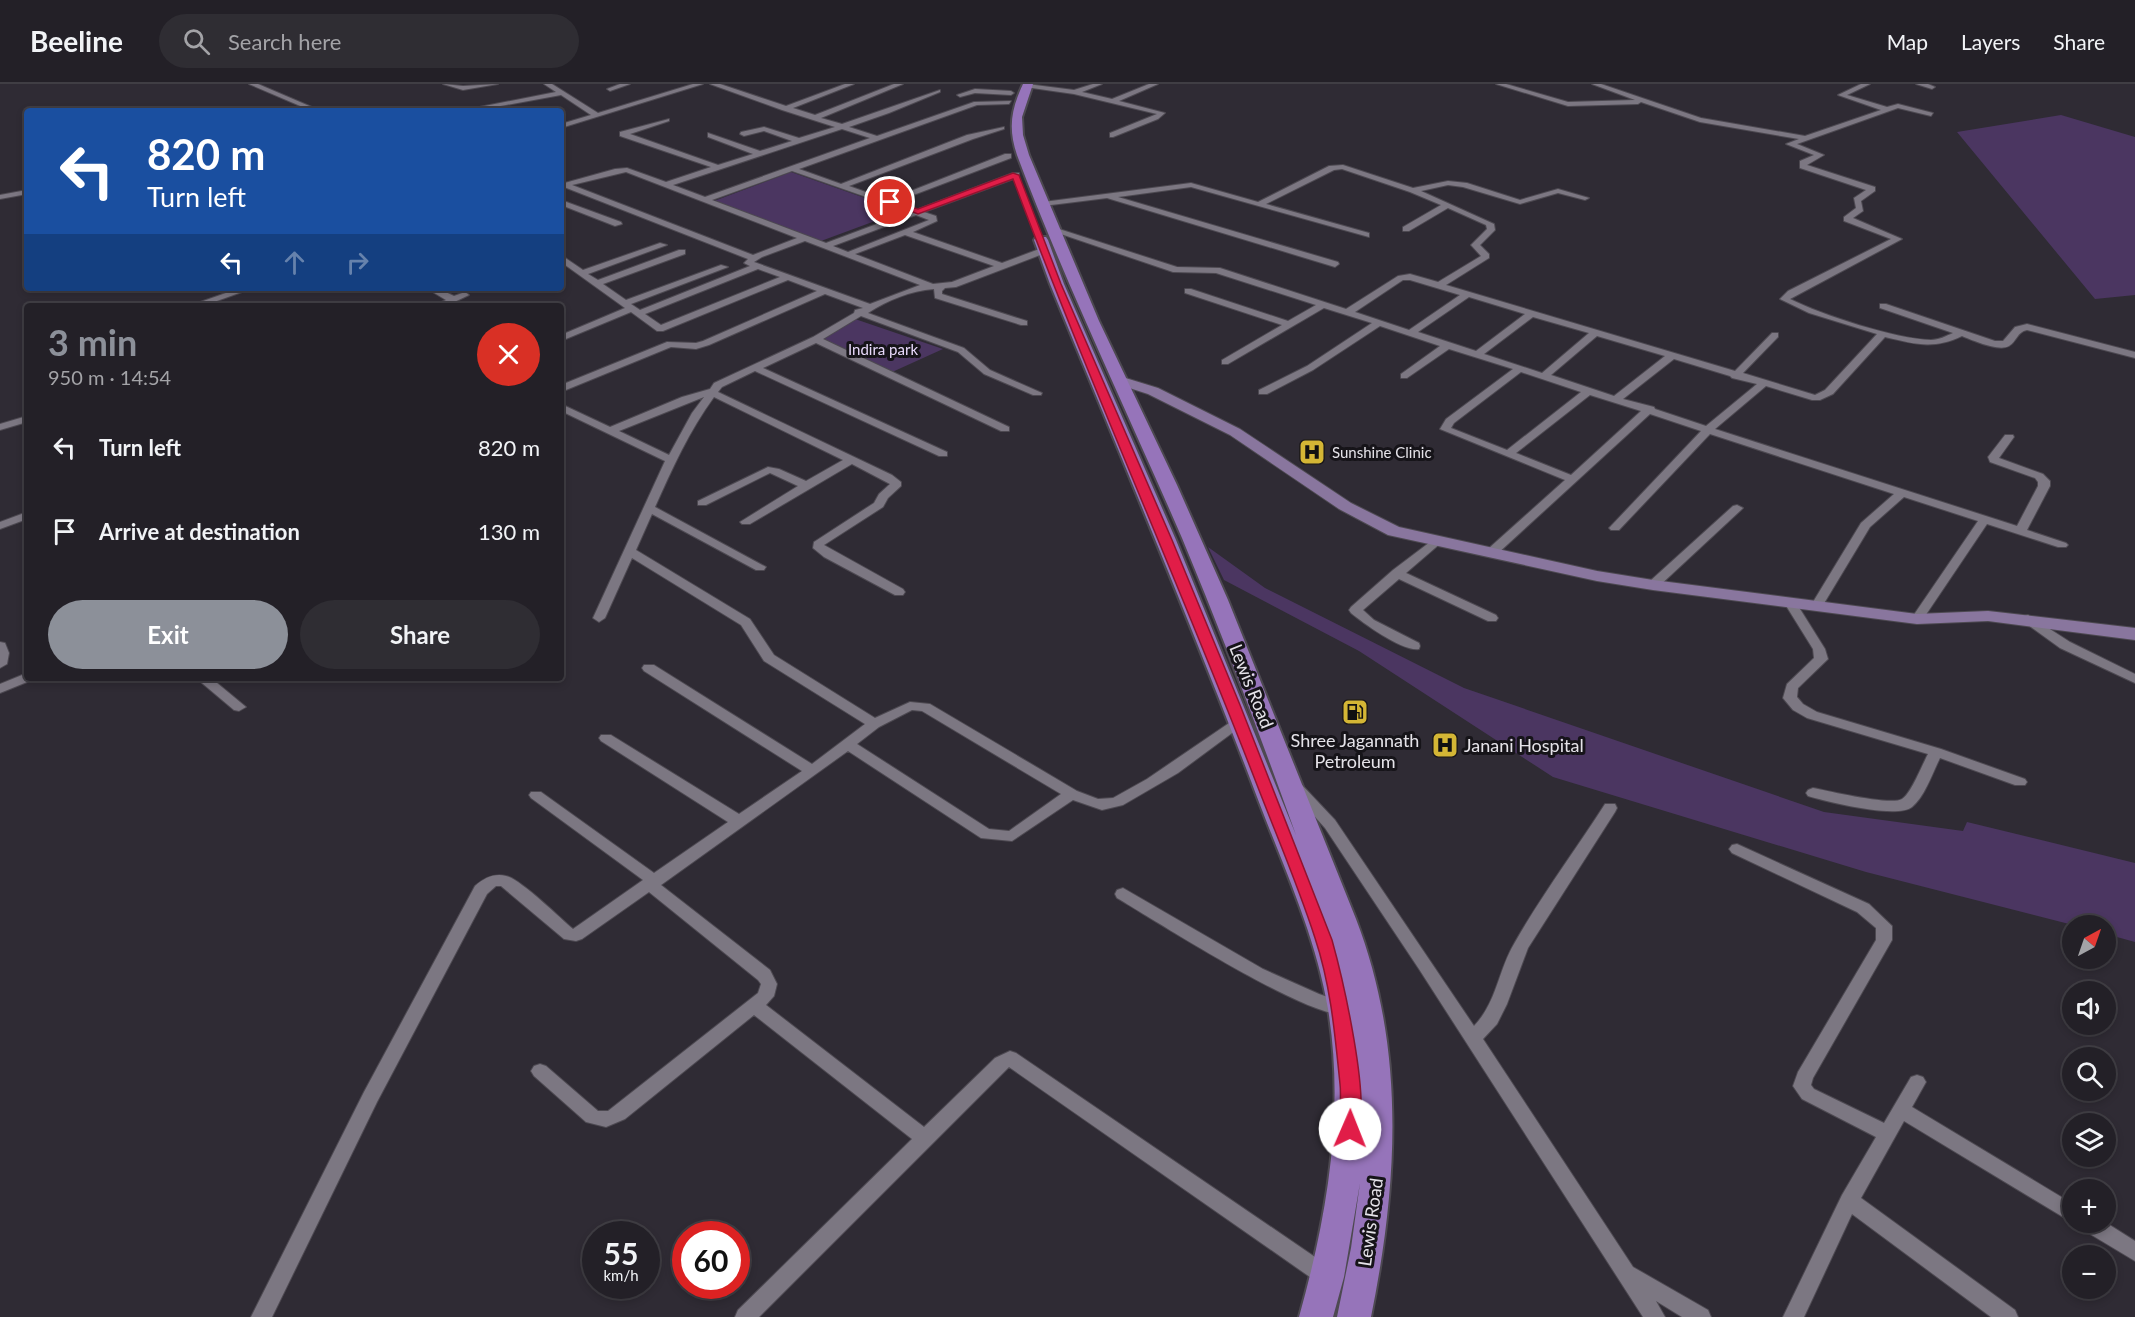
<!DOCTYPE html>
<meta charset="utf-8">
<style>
body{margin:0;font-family:Lato,sans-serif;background:#2f2d33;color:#f1f3f6;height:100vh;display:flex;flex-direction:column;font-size:22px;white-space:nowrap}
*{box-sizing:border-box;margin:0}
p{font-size:20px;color:#a3a3a7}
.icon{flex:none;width:33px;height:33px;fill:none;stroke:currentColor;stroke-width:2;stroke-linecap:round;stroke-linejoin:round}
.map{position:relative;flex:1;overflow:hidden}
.drawer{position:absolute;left:24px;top:219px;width:540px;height:378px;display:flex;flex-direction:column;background:#232027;border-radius:6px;box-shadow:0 3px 9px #0003,0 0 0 2px #403e44}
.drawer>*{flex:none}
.hud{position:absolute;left:24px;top:24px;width:540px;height:183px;border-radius:6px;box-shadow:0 3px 9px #0003,0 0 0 2px #403e44;background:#1a4fa0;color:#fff;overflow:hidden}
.needle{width:39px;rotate:40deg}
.tools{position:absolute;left:2062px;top:831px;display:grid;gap:12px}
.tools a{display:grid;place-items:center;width:54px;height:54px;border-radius:50%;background:#232027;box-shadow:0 3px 9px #0003,0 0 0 2px #403e44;font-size:30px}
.speed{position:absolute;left:582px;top:1137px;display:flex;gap:12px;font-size:30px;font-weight:700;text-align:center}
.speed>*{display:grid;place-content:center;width:78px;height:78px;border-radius:50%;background:#232027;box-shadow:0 3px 9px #0003,0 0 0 2px #403e44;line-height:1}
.speed small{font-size:15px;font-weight:400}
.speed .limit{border:9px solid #d22;background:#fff;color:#111}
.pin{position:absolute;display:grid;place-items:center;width:51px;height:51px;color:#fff;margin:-26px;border:3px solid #fff;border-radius:50%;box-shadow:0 2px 6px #0007}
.me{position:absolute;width:66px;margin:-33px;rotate:1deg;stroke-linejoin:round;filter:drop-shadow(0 0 4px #0008)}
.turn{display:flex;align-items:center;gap:21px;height:126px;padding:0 24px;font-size:27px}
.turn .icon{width:78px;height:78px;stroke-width:2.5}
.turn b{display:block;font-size:42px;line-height:51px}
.lanes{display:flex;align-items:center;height:57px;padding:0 24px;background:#0003;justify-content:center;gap:30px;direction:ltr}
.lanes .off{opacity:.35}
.round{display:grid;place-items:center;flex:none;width:63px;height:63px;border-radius:32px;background:#2f2d33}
.headline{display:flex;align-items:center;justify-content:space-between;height:102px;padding:0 24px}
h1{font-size:36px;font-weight:700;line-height:45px;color:#8c9099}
.primary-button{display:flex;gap:12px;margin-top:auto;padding:12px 24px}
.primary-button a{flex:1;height:69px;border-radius:36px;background:#8c9099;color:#fff;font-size:24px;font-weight:700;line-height:69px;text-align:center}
.primary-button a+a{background:#2f2d33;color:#f1f3f6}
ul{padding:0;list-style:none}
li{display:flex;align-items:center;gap:18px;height:84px;padding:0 24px}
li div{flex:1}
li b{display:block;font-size:22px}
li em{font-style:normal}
header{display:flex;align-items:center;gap:36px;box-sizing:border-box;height:84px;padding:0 30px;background:#232027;border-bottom:2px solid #403e44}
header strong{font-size:28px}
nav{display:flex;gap:33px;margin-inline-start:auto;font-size:21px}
.search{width:420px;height:54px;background:#2f2d33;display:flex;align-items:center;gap:15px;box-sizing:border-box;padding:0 21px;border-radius:33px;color:#a3a3a7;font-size:22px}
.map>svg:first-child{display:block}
.green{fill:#4b3661}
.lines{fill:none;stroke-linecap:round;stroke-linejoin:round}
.street-casing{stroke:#4d4951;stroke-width:2}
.secondary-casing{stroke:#4d4951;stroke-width:2}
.primary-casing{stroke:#4d4951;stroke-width:4}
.street{fill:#7c7782;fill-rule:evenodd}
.secondary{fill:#89769e;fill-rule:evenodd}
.primary{fill:#9674ba;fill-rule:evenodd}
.route{fill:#e11d48;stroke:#92132f;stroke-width:1.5}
.labels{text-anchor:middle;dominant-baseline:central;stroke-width:6;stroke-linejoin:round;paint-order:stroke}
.far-park-label{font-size:15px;fill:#e8d9fb;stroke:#161419}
.far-poi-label{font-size:15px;fill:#e5e3e9;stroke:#161419;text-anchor:start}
.street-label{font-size:18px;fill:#e5e3e9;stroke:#161419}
.poi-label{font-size:18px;fill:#e5e3e9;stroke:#161419}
</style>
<header>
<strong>Beeline</strong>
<div class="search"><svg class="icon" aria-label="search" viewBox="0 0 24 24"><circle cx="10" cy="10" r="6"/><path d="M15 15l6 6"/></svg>Search here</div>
<nav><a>Map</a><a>Layers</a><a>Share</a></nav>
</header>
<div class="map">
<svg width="2135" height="1233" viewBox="0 0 2135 1233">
<rect width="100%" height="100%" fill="#2f2b34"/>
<path class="green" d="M 2061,31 L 2135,53 L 2135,211 L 2095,215 L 1957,48 Z
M 791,88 L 902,127 L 821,157 L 714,117 Z
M 855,235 L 943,265 L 890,289 L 818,257 Z
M 1208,463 L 1265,504 L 1464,604 L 1824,728 L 1963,747 L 1967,738 L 2135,779 L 2135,858 L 2106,850 L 2106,842 L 2073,841 L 1866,788 L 1553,693 L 1359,567 L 1224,496 Z"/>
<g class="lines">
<g class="street-casing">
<path id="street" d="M 249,0 L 258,0 L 321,27 L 312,27 Z
M 443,0 L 463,2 L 498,0 L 463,6 Z
M 544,0 L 552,0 L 598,29 L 693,0 L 703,0 L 561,44 L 561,40 L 591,31 L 561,11 L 473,27 L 459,27 L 556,8 Z
M 620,0 L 630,0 L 610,7 L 607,5 Z
M 710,0 L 720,0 L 786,22 L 845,0 L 854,0 L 793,24 L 815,31 L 894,0 L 903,0 L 821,34 L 842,40 L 940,6 L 940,8 L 889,29 L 849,43 L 877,52 L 974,18 L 1011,17 L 1009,20 L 977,21 L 799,85 L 841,100 L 967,51 L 1004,43 L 1004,45 L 973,55 L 849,102 L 888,116 L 1005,70 L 1011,70 L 1011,74 L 895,118 L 916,126 L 1013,89 L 1019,89 L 1019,93 L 924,128 L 936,132 L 937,137 L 913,148 L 1002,179 L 1042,164 L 1048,164 L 1048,168 L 956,203 L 945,204 L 942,207 L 942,210 L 1027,237 L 1027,241 L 1021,241 L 935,214 L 934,205 C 910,207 888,216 868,229 L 964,264 L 990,286 L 1042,309 L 1041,311 L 1033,311 L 984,290 L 958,268 L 861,232 L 823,255 L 1009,343 L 1009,347 L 1001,347 L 816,259 L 763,284 L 947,368 L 947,372 L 939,372 L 755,287 L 722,303 L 718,308 L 892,391 L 901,398 L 901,402 L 888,414 L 883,423 L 824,461 L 903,505 L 905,508 L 903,511 L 895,511 L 824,473 L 813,464 L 814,458 L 874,419 L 879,410 L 890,400 L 852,380 L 750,440 L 742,440 L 740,438 L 798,402 L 770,389 L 706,421 L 698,421 L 698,417 L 768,383 L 779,385 L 806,397 L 843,376 L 714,313 C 689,347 672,385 655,423 L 766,483 L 764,486 L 756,486 L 652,430 L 636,466 L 750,535 L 774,571 L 875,634 L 910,618 L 930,620 L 1077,707 L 1098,715 L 1113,714 L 1147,695 L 1235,635 L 1245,635 L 1247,638 L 1178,689 L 1123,721 L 1102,726 L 1073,716 L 1012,757 L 981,754 L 848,667 L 661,801 L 770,886 L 777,900 L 774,912 L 766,921 L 924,1043 L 995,974 L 1010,967 L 1016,969 L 1334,1186 L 1337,1193 L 1334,1200 L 1327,1202 L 1320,1200 L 1009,983 L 759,1233 L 735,1233 L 738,1226 L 912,1055 L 754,931 L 625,1035 L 606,1043 L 586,1038 L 534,992 L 531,987 L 534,982 L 540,980 L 546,982 L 598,1027 L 608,1027 L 758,909 L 761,900 L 758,896 L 649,808 L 582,855 L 576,857 L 564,855 L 501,802 L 496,802 L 487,810 L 377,1018 L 272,1233 L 251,1233 L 364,1008 L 475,802 C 484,794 494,789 506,792 C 519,794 560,834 573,845 L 643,796 L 531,714 L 529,711 L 531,708 L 541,708 L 654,789 L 728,738 L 601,657 L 599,654 L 601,651 L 611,651 L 739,730 L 802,687 L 644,587 L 642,584 L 644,581 L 654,581 L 812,680 L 865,640 L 764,577 L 741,541 L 632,474 L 605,534 L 599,538 L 593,534 L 665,377 L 561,327 L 561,320 L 610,343 L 682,313 L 710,305 L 714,299 L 813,253 L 854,229 L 855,226 L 863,224 L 825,210 L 709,261 L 696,265 L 671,263 L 561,308 L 561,301 L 667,258 L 696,259 L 703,257 L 817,207 L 788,196 L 663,247 L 657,247 L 631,228 L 561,257 L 561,251 L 625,224 L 561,178 L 561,171 L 583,186 L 660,159 L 667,161 L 588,190 L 598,196 L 679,166 L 685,166 L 685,170 L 603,200 L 626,216 L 721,181 L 728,183 L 631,220 L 640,226 L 750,182 L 744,179 L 748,175 L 564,103 L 561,104 L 561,100 L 615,85 L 627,84 L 666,98 L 711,83 L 620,52 L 620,48 L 669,35 L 669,37 L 630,50 L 718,81 L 753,70 L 708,53 L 708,49 L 760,67 L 792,57 L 764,47 L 744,52 L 740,50 L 741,48 L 764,43 L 799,54 L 835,43 L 782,26 ZM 842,45 L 870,54 L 705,113 L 673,101 ZM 792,87 L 909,128 L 826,159 L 712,116 ZM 626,88 L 797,154 L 753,171 L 572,101 ZM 916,131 L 929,136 L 848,168 L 833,162 ZM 905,151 L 994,182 L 952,198 L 933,200 L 855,170 ZM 805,157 L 920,201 L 870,220 L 754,178 L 762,173 ZM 758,185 L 780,193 L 661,241 L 645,230 ZM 704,313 L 692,329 L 669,371 L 619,347 ZM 912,626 L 922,627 L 1061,710 L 1009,747 L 989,745 L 857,660 L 879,643 Z
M 1027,0 L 1074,6 L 1093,0 L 1102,0 L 1082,8 L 1112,15 L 1149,0 L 1158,0 L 1119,17 L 1165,29 L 1158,35 L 1113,53 L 1110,53 L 1110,49 L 1157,30 L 1074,10 L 1025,3 Z
M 1496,0 L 1506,0 L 1568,18 L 1635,16 L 1592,0 L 1601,0 L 1701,34 L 1805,52 L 1881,26 L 1838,11 L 1861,0 L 1870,0 L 1847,11 L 1887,23 L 1898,20 L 1933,29 L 1931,32 L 1898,24 L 1797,60 L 1824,71 L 1807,81 L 1875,103 L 1875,107 L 1861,117 L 1863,127 L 1853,134 L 1902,155 L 1790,215 C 1822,231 1896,255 1931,256 C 1939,256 1946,252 1953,249 L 1880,224 L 1880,220 L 1886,220 L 1995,257 L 2003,257 L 2015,243 L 2027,240 L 2135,268 L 2135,274 L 2027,246 C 2017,248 2017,257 2009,262 C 1999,268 1972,256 1962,252 C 1933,266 1915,260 1885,253 L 1833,310 L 1820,316 L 1812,316 L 1766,302 L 1715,345 L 2017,442 L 2038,402 L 2038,398 L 2035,394 L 1990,378 L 1988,373 L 2005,351 L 2013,351 L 2014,353 L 1999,374 L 2043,390 L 2050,397 L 2050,402 L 2027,446 L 2066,459 L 2068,461 L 2066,463 L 2058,463 L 1987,440 L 1921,538 L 1913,538 L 1911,535 L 1978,437 L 1904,413 L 1870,443 L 1820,526 L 1812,526 L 1810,523 L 1861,439 L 1894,410 L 1710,350 L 1619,446 L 1611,446 L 1609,444 L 1611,442 L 1701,347 L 1650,330 L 1496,471 L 1488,471 L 1486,468 L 1488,465 L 1565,396 L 1440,345 L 1446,335 L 1513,285 L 1449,265 L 1407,294 L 1401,294 L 1401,290 L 1440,262 L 1380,242 L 1313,286 L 1267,310 L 1259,310 L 1259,306 L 1307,282 L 1372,239 L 1324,224 L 1228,280 L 1222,280 L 1222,276 L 1282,241 L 1185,209 L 1185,205 L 1191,205 L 1288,237 L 1316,221 L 1216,189 L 1173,188 L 1049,146 L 1056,144 L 1177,183 L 1220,184 L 1346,225 L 1398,192 L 1410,190 L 1438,198 L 1481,172 L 1471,161 L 1487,145 L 1486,141 L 1448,124 L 1409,147 L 1403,147 L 1403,143 L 1441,121 L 1410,108 L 1342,85 L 1334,86 L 1266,120 L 1369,149 L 1369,153 L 1191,103 L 1118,113 L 1338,178 L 1339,180 L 1335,183 L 1107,114 L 1043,122 L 1039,120 L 1043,118 L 1191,99 L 1258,118 L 1329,82 L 1343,81 L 1413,104 L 1448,97 L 1467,99 L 1520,116 L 1558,105 L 1589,114 L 1585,116 L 1558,109 L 1520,120 L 1463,103 L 1448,101 L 1421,107 L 1494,140 L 1495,146 L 1480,161 L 1489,170 L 1489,174 L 1446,201 L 1735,287 L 1772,249 L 1778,249 L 1778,253 L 1743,289 L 1815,311 L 1825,306 L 1877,250 L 1809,229 L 1780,215 L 1788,207 L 1891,155 L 1844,137 L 1844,133 L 1856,124 L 1854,114 L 1866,106 L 1800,84 L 1800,77 L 1814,71 L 1786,60 L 1799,55 L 1700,38 L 1641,18 L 1638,20 L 1568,22 ZM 1403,196 L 1410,196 L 1460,211 L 1409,246 L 1355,228 ZM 1469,213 L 1525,230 L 1476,267 L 1418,248 ZM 1533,233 L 1589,249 L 1542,289 L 1484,270 ZM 1597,252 L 1665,272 L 1614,312 L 1551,291 ZM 1674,275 L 1730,292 L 1732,294 L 1757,300 L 1706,342 L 1655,325 L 1654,323 L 1623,315 ZM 1521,288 L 1581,308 L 1507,366 L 1451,344 L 1454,339 ZM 1590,311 L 1641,327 L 1571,391 L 1516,369 Z
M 1916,0 L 1928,0 L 1935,3 L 1932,5 Z
M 975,5 L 1011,7 L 1014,9 L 1011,11 L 975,9 L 960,13 L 957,11 Z
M 27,106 L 27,110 L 0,115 L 0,111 Z
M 561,116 L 621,138 L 622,140 L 615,142 L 561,121 Z
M 240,204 L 253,204 L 203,222 L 189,222 Z
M 426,204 L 437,204 L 454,212 L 465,208 L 469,211 L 446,222 L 433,222 L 446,216 Z
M 27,332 L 27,338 L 0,346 L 0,340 Z
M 1737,421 L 1743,424 L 1741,426 L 1657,504 L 1649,504 L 1647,501 L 1649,498 L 1733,422 Z
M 27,428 L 27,435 L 0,445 L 0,438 Z
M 1438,452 L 1442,454 L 1444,456 L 1442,458 L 1406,489 L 1496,531 L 1498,534 L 1496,537 L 1488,537 L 1399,495 L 1363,526 L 1374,536 L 1419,559 L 1420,562 L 1419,565 C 1403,568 1363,539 1351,529 L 1349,526 L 1351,523 L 1393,486 Z
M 1791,516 L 1795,517 L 1825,565 L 1828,575 L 1798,604 L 1797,613 L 1803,620 L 1817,628 L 1941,665 L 2025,695 L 2027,698 L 2025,701 L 2015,701 L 1940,674 C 1932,690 1925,712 1912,723 C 1897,735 1828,718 1808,712 L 1806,709 L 1808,706 L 1813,704 C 1829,707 1891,722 1902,715 C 1911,710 1922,681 1928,670 L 1807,634 L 1793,626 L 1783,614 L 1787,600 L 1814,574 L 1813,565 L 1785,520 Z
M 2028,531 L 2070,558 L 2135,590 L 2135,599 L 2060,564 L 2024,538 L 2022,535 L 2024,532 Z
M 0,558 L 5,559 L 9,569 L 7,580 L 0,584 Z
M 27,589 L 27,594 L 33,594 L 32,596 L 0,609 L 0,600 Z
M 196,594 L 211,594 L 246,623 L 239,627 L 234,626 Z
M 1297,699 L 1302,701 L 1335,736 L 1474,942 C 1497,918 1498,887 1514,860 C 1541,812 1575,767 1605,720 L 1615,720 L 1617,724 L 1615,728 L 1528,864 L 1507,920 L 1497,940 L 1483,955 L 1633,1183 L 1708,1226 L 1711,1233 L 1682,1233 L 1656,1217 L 1665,1233 L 1643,1233 L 1419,885 L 1325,744 L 1292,707 L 1290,704 L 1292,701 Z
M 1737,760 L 1869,820 L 1892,842 L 1892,856 L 1813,994 L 1811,1001 L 1814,1005 L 1884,1039 L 1911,993 L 1917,991 L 1923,993 L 1926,998 L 1912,1023 L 2073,1120 L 2073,1139 L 1904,1037 L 1861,1114 L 2015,1226 L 2018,1233 L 1991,1233 L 1852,1130 L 1804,1233 L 1783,1233 L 1842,1111 L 1876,1053 L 1802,1015 L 1793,1002 L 1798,988 L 1876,856 L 1876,844 L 1857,828 L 1732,769 L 1729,765 L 1732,761 Z
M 1123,804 L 1263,885 L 1319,910 L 1348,920 L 1350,925 L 1348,930 C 1316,940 1153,835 1117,814 L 1115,810 L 1117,806 Z
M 2078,1138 L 2105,1138 L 2135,1157 L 2135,1177 L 2080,1144 Z"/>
</g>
<g class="secondary-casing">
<path id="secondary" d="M 1119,292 L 1158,304 L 1240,345 L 1351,419 L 1399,443 L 1597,487 L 1653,496 L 1917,530 L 1988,527 L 2135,544 L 2135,556 L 1988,537 L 1917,540 L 1653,506 L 1597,497 L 1388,451 L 1339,425 L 1230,351 L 1148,310 L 1114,299 L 1114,293 Z"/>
</g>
<g class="primary-casing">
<path id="primary" d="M 1023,0 L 1033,0 L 1022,33 L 1023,51 L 1029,71 L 1099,237 L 1177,401 L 1228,516 L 1356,835 C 1406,965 1398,1099 1371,1233 L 1337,1233 L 1351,1164 L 1360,1099 L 1344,1193 L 1333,1233 L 1299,1233 C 1327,1133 1345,1029 1328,925 C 1315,847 1278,771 1251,697 C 1187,530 1118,365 1050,200 L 1034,156 L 1036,153 L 1046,153 L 1048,156 L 1064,200 L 1176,456 L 1296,751 C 1260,651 1223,552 1182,454 C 1127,327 1066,201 1017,71 C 1008,44 1011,26 1023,0 Z"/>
</g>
<use href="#street" class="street"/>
<use href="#secondary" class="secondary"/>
<use href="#primary" class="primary"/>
</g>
<path class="route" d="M 1013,89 L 1019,91 L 1061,200 L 1172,456 L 1240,621 L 1332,856 C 1342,892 1372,1019 1357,1050 L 1350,1053 L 1344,1050 C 1337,1037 1342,1015 1340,1000 C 1335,951 1331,902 1315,854 C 1299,804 1278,755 1259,706 C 1180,501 1090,301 1013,95 L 918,130 L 886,118 L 890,116 L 918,125 Z"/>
<defs>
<g id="hospital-square" transform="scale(1.35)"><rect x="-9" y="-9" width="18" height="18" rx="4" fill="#d4b635" stroke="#161419"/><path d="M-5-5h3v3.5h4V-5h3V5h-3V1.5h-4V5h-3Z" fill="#111"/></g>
<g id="fuel-square" transform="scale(1.35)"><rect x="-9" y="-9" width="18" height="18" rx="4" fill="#d4b635" stroke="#161419"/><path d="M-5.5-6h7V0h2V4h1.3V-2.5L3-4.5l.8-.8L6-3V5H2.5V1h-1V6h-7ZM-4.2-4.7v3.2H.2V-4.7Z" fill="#111"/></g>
</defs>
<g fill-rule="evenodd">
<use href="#hospital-square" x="1312" y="368"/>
<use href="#fuel-square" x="1355" y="628"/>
<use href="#hospital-square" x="1445" y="661"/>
</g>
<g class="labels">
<g class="far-park-label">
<text x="883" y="265">Indira park</text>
</g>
<g class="far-poi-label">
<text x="1332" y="368">Sunshine Clinic</text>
</g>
<g class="street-label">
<text transform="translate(1252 602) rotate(68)">Lewis Road</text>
<text transform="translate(1370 1138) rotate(-82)">Lewis Road</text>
</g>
<g class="poi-label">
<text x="1355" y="656">Shree Jagannath<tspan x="1355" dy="21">Petroleum</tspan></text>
<text x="1464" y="661" text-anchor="start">Janani Hospital</text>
</g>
</g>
</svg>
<div class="tools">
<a><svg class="needle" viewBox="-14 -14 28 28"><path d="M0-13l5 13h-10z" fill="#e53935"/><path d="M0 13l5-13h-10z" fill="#a3a3a7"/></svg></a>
<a><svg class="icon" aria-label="sound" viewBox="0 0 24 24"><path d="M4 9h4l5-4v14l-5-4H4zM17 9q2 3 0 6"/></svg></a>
<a><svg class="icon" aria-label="search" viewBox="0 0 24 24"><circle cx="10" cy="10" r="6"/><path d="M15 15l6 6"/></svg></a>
<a><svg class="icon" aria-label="layers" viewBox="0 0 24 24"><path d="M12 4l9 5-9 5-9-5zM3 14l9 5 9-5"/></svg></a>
<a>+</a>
<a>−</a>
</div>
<div class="speed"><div>55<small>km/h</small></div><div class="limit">60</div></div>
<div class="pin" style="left:890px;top:118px;background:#d93025"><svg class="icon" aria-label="arrive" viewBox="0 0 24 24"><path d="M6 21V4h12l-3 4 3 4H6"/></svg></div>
<svg class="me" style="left:1350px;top:1045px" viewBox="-20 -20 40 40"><circle r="19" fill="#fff"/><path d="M0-13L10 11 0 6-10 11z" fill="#e11d48"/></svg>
<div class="hud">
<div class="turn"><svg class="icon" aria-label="left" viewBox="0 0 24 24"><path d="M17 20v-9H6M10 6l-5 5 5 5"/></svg><div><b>820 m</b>Turn left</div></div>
<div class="lanes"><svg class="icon" aria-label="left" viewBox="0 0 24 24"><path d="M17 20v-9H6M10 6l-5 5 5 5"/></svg><svg class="icon off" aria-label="ahead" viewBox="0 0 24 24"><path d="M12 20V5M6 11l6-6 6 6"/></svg><svg class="icon off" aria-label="right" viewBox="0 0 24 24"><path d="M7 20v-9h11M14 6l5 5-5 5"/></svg></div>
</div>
<section class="drawer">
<div class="headline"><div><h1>3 min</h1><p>950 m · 14:54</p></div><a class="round" style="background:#d93025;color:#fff"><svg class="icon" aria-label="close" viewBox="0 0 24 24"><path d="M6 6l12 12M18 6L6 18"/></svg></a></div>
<ul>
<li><svg class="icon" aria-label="left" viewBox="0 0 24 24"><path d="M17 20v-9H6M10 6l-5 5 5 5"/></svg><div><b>Turn left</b></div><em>820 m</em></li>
<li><svg class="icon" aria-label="arrive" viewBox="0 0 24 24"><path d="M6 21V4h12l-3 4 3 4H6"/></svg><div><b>Arrive at destination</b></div><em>130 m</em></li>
</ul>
<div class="primary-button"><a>Exit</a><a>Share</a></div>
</section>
</div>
